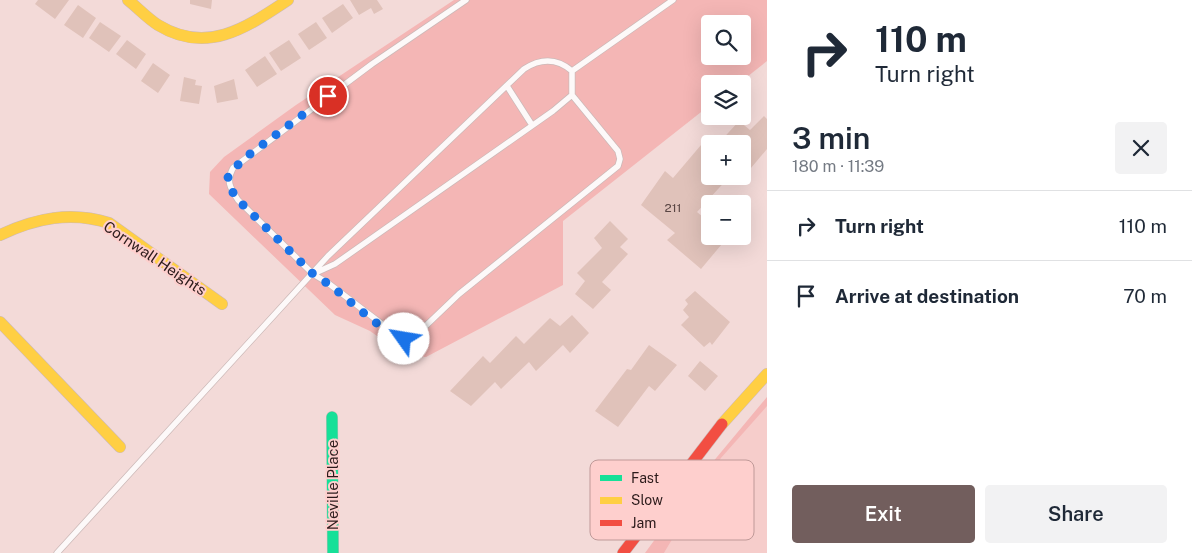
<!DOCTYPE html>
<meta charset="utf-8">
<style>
body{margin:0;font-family:"Public Sans",sans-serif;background:#f2f2f3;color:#1f2937;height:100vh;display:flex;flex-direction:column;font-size:19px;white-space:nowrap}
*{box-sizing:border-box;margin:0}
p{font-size:16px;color:#747a83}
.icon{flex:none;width:28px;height:28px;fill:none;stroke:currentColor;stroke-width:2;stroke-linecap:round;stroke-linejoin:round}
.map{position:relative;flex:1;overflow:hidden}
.drawer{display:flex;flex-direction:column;background:#fff;width:425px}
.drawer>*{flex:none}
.top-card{background:#fff;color:#1f2937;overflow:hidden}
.tools{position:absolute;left:701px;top:15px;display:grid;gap:10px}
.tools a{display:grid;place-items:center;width:50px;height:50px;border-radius:5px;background:#fff;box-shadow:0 5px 20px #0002;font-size:25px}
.pin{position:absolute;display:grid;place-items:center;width:42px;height:42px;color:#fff;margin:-21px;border:2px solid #fff;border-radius:50%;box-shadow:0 1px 5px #0007}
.me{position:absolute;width:55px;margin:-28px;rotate:302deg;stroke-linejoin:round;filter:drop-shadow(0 0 4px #0008)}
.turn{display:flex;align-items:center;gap:18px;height:105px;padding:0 25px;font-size:22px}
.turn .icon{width:65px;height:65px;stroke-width:2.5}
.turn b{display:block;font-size:35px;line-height:42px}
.round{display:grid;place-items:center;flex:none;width:52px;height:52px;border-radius:5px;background:#f2f2f3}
.overview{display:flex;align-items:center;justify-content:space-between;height:85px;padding:0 25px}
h1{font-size:30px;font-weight:600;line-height:38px}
.primary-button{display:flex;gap:10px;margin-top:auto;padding:10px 25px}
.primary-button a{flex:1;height:58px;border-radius:5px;background:#725e5d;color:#fff;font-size:20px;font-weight:600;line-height:58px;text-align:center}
.primary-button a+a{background:#f2f2f3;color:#1f2937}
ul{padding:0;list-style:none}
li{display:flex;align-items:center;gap:15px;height:70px;padding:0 25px;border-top:1px solid #e0e1e3}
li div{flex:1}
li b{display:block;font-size:19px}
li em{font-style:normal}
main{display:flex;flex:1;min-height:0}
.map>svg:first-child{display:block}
.built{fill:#f6cdcb}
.green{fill:#f4b6b5;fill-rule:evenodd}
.building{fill:#e0c2ba}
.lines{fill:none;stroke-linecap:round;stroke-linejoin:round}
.lane-casing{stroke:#ccb9b8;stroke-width:7}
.fast-casing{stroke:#ccb9b8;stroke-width:12}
.slow-casing{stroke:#ccb9b8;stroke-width:12}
.jam-casing{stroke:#ccb9b8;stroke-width:12}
.lane{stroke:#fdf9f9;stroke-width:5.5}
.fast{stroke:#16e098;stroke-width:11}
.slow{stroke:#ffcf43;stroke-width:11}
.jam{stroke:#f24e42;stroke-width:11}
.route{stroke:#1a73e8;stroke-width:9;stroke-dasharray:0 16.2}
.labels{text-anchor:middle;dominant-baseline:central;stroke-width:4;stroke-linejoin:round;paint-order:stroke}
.number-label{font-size:12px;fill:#594543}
.street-label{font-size:15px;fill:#2c1b1b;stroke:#fecfcd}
.key{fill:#fecfcd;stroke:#bf9998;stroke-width:1}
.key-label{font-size:14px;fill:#2c1b1b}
</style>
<main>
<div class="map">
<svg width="767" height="553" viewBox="0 0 767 553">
<rect width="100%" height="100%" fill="#f3dad8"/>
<path class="built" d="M 767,404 L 767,553 L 664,553 L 721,458 Z"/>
<path class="green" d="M 454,0 L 767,0 L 767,61 L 738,84 L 710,84 L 710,105 L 563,221 L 563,285 L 426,357 L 404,355 L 370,331 L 335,315 L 209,194 L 210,172 L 224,157 L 296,105 ZM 710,24 L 742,24 L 742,56 L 710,56 Z
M 767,397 L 767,406 L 721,458 L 664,553 L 645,553 L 702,475 Z"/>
<path class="building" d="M 38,0 L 69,0 L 55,19 L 35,4 Z
M 190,0 L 212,0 L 211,9 L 190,4 Z
M 350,0 L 377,0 L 383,9 L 374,14 L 371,8 L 359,15 Z
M 343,4 L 353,18 L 332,33 L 322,18 Z
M 78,5 L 96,18 L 83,38 L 64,25 Z
M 100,22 L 121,36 L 109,52 L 89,38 Z
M 316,22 L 327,38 L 309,50 L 298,34 Z
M 127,40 L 146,54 L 136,69 L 116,54 Z
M 289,40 L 301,58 L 281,71 L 269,53 Z
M 265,56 L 277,74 L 257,87 L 245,70 Z
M 153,63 L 170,75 L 158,93 L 141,81 Z
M 184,77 L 196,80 L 195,85 L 202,86 L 199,104 L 180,101 Z
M 234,79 L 238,99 L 217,103 L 214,86 Z
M 764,116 L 767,119 L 767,149 L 740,181 L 733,176 L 742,176 L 742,144 L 718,144 L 739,121 L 750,130 Z
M 701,145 L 710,152 L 710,176 L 730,176 L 697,212 L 710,223 L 710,236 L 727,238 L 701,269 L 667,240 L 675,233 L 641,205 L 665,171 L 673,178 Z
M 610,221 L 628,239 L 620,247 L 628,254 L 602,282 L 611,290 L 593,309 L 575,294 L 585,281 L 577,273 L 602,248 L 594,238 Z
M 695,291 L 730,322 L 712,345 L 710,342 L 704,347 L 681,325 L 689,317 L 683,310 L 688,304 L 685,300 Z
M 572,315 L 589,333 L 570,353 L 563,345 L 536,371 L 529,362 L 501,389 L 495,382 L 471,406 L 450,391 L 483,356 L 490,363 L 516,336 L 524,344 L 550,318 L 560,326 Z
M 649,345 L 677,365 L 655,391 L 649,386 L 618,427 L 595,411 L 627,369 L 631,370 Z
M 700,361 L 718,376 L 705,391 L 688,376 Z"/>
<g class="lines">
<g class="lane-casing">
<path id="lane" d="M 466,0 L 372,64 L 233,168 C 226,181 230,188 238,200 L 313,274 L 328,283 L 399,337 L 413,338 L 459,294 L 618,166 L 620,159 L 618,151 L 572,95
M 572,71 L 673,0
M 507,86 L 532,125
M 57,553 L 328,256 L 524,69 C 541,58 557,58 572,71 L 572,95 L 553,111 L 335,264 L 313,274"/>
</g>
<g class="fast-casing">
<path id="fast" d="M 332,417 L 333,553"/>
</g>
<g class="slow-casing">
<path id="slow" d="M 128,0 C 138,8 147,18 158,25 C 207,55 246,28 288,0
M 0,235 C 36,218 71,211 109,223 L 222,304
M 0,322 L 120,447
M 722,424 L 767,374"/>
</g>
<g class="jam-casing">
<path id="jam" d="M 623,553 L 722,424"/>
</g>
<use href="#lane" class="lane"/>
<use href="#fast" class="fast"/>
<use href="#slow" class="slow"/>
<use href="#jam" class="jam"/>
</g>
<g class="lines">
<path class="route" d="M 328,96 L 242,160 L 228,177 L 230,188 L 238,200 L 313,274 C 343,291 373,327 404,339"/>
</g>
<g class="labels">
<g class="number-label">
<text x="673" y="208">211</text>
</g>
<g class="street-label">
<text transform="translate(155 258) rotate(34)">Cornwall Heights</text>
<text transform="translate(332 485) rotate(-90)">Neville Place</text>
</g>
</g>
<rect x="590" y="460" width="164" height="80" rx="8" class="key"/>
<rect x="600" y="475" width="22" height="6" fill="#16e098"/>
<rect x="600" y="497" width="22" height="7" fill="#ffcf43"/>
<rect x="600" y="520" width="22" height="6" fill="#f24e42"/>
<g class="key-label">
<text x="631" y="483">Fast</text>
<text x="631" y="505">Slow</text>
<text x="631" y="528">Jam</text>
</g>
</svg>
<div class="tools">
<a><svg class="icon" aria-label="search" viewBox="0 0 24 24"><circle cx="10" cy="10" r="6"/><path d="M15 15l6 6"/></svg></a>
<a><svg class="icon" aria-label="layers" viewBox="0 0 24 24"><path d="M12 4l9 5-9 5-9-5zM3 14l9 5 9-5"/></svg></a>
<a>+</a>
<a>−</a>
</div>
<div class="pin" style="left:328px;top:96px;background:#d93025"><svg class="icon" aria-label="arrive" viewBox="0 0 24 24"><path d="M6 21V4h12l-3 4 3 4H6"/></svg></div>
<svg class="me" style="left:404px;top:339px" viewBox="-20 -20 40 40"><circle r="19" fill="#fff"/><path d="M0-13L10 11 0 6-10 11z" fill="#1a73e8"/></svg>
</div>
<section class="drawer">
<div class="top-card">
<div class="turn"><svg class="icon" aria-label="right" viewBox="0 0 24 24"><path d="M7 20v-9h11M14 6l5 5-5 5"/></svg><div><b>110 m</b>Turn right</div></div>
</div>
<div class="overview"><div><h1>3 min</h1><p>180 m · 11:39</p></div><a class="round"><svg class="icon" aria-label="close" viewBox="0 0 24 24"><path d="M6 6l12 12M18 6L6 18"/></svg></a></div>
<ul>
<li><svg class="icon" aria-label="right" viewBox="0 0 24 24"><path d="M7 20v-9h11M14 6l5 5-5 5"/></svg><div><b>Turn right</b></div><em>110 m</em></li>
<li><svg class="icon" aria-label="arrive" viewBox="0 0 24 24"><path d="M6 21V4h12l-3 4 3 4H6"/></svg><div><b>Arrive at destination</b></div><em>70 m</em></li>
</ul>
<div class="primary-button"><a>Exit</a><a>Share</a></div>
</section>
</main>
